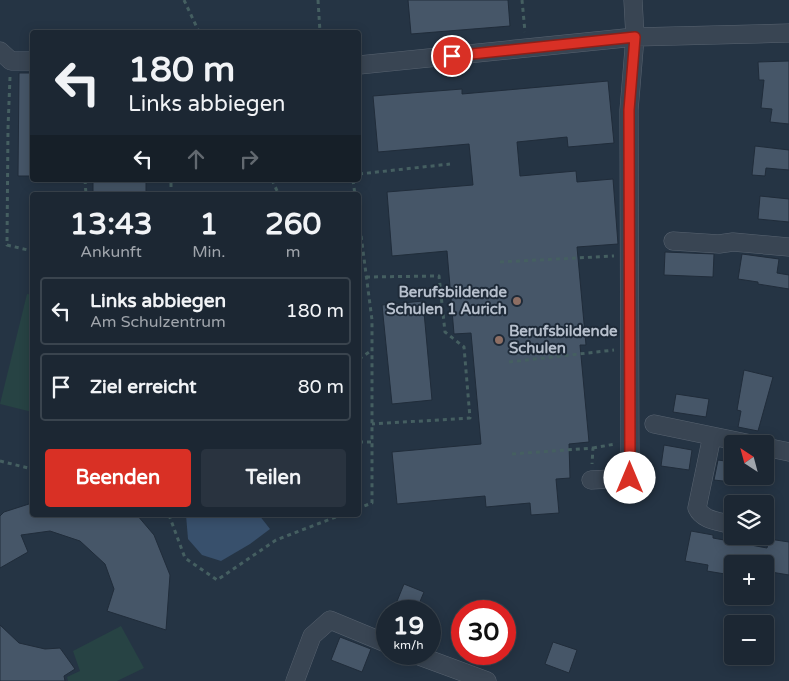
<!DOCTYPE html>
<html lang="de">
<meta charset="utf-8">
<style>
body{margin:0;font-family:"Varela Round",sans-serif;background:#29333f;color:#f1f3f6;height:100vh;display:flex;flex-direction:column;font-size:19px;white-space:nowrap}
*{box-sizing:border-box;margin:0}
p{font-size:16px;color:#a0a5ac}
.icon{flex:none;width:28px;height:28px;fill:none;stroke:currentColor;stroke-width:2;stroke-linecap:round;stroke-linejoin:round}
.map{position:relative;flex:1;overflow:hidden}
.panel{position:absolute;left:30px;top:192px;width:331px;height:325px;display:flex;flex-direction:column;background:#1c2733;border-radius:5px;box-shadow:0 2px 12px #0003,0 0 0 1px #3a444e}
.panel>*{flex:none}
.guide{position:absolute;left:30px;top:30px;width:331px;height:152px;border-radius:5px;box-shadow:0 2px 12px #0003,0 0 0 1px #3a444e;background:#1c2733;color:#f1f3f6;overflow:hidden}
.needle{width:32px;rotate:324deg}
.controls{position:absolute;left:724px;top:435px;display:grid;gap:10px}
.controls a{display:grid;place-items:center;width:50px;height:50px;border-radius:5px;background:#1c2733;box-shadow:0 2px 12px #0003,0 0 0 1px #3a444e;font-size:25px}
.speed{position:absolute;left:376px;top:600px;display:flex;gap:10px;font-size:25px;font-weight:700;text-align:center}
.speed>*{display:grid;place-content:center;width:65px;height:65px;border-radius:50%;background:#1c2733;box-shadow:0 2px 12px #0003,0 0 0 1px #3a444e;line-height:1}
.speed small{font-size:12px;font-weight:400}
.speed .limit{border:8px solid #d22;background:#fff;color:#111}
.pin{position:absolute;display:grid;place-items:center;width:42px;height:42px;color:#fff;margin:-21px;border:2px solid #fff;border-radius:50%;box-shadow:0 1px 5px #0007}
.me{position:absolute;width:55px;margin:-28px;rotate:0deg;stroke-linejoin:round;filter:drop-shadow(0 0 4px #0008)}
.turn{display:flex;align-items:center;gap:18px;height:105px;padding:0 15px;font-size:22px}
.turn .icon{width:65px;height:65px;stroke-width:2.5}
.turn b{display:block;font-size:35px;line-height:42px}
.lanes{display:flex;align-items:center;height:48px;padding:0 15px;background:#0003;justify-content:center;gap:25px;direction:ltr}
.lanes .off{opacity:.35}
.eta{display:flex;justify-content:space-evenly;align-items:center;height:85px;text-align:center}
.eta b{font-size:30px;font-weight:800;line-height:35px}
.cta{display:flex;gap:10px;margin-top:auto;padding:10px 15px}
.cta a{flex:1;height:58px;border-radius:5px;background:#d93025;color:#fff;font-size:20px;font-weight:800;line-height:58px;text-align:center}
.cta a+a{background:#29333f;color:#f1f3f6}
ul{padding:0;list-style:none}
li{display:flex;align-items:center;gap:15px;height:68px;margin:0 10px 8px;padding:0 5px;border:2px solid #3a444e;border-radius:5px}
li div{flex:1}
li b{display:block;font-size:19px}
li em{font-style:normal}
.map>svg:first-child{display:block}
.green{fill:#274344}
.water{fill:#38506c}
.building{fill:#465668;stroke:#202c3a}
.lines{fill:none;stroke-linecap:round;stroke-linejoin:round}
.minor-casing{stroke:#586370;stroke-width:19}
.path{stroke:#455f61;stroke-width:3;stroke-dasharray:4 4;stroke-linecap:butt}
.minor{stroke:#394553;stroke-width:18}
.route-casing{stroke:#8d1f18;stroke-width:12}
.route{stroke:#d93025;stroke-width:9}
.education-dot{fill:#8d6e63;stroke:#1e2a38;stroke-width:2}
.labels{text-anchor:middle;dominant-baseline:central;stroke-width:4;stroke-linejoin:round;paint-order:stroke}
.poi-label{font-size:15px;font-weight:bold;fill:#b7c0cd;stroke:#1e2a38;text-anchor:end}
</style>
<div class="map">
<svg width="789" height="681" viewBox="0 0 789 681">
<rect width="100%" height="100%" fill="#253444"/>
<path class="green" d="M 27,294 L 32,295 L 32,412 L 0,404 Z
M 121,626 L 144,668 L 117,681 L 68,681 L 67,677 L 80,671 L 73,651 Z"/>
<path class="water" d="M 186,515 L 259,515 L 270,529 L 250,544 L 221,561 L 202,555 L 188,539 Z"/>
<path class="building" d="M 408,0 L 508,0 L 510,26 L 411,34 Z
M 789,61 L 789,124 L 770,122 L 772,109 L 761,108 L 764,80 L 759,80 L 758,62 Z
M 19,73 L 32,73 L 32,176 L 18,176 Z
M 608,81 L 614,143 L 568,147 L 567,137 L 517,142 L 520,176 L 576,171 L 577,182 L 613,179 L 618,244 L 577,247 L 586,345 L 580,345 L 589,442 L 569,444 L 570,478 L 556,479 L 559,513 L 531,515 L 530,503 L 486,507 L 485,496 L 397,504 L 392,452 L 481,444 L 471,333 L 454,334 L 447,251 L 392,256 L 387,192 L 473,185 L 469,144 L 378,152 L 373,96 L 462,89 L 462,94 Z
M 755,146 L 789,150 L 789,170 L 766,168 L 765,176 L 752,175 Z
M 93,180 L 146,180 L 146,195 L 93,195 Z
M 760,196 L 789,199 L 789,222 L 758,219 Z
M 665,252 L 714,254 L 713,277 L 664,275 Z
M 742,254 L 779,259 L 777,273 L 789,275 L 789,289 L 758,284 L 758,282 L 738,279 Z
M 423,301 L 432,400 L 392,404 L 382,305 Z
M 744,370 L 773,377 L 758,431 L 738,427 L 741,411 L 737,410 Z
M 676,394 L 709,399 L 706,417 L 673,412 Z
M 664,445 L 692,450 L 689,470 L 661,466 Z
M 718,460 L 732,462 L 732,482 L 714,480 Z
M 32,503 L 32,515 L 137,515 L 154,535 L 170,575 L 166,630 L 107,611 L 114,589 L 105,564 L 80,541 L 50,531 L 21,535 L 28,552 L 0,568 L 0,516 L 4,512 Z
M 691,531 L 713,535 L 713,538 L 767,548 L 769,539 L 789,542 L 789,575 L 765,571 L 765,564 L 732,564 L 732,571 L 726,570 L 725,574 L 707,571 L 708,565 L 685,561 Z
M 404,584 L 424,592 L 416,611 L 393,611 Z
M 0,625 L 19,643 L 45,649 L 60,648 L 75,669 L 64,676 L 65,681 L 0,681 Z
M 340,637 L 371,649 L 362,672 L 331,660 Z
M 553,642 L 577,650 L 569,673 L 545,664 Z"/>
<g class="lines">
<g class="minor-casing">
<path id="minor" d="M 0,51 L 11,61 L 32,61
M 359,65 L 635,37 L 633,0
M 673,241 L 719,244 L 733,242 L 789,247
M 654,424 L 751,444
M 712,436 L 697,508 C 703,521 720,521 732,525
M 765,447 L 789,452
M 591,480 L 630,478 L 629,110 L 635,37 L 789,33
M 414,654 L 487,681
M 295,681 L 312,636 L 330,620 L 388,644"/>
</g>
<path class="path" d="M 184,0 L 199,32
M 318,0 L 320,32
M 522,0 L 525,32
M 10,77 L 8,128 L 7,245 L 32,251
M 359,174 L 450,164
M 85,180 L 86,195
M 272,180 L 279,195
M 353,180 L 355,195
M 171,195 L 171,180
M 359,220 L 372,320 L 372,503 L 359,508
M 500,262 L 614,256
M 366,277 L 439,276 L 445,332 L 464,347 L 470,418 L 372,424
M 359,359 L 372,350
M 509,362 L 614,350
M 359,442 L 372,442
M 593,448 L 615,444
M 512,454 L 593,448 L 592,464
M 0,461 L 32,469
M 169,515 L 185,558 L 217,580 L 276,540 L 341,515"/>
<use href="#minor" class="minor"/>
</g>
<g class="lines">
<g class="route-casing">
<path id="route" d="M 452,56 L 635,37 L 629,110 L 630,478"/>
</g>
<use href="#route" class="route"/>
</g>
<g class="education-dot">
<circle cx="517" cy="301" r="5"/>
<circle cx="499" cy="340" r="5"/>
</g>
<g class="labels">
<g class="poi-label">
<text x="507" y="292">Berufsbildende<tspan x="507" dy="17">Schulen 1 Aurich</tspan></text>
<text x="509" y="331" text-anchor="start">Berufsbildende<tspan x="509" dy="17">Schulen</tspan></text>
</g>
</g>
</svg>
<div class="controls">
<a><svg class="needle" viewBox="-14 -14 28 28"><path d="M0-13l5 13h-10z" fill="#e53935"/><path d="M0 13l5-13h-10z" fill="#a0a5ac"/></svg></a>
<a><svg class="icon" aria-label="layers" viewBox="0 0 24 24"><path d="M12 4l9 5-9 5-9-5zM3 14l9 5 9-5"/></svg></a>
<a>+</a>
<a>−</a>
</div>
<div class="speed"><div>19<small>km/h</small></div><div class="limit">30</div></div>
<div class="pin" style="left:452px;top:56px;background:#d93025"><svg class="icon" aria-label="arrive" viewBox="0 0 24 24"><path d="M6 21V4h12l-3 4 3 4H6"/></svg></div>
<svg class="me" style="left:630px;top:478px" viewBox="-20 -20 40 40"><circle r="19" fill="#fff"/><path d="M0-13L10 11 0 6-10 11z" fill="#d93025"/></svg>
<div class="guide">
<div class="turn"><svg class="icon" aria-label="left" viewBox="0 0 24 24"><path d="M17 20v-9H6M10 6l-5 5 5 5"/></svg><div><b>180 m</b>Links abbiegen</div></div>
<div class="lanes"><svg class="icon" aria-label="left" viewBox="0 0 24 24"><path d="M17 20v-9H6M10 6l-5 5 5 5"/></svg><svg class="icon off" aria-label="ahead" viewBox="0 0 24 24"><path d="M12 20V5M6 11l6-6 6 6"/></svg><svg class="icon off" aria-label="right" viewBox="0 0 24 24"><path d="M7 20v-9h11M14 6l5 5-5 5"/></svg></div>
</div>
<section class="panel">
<div class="eta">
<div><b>13:43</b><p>Ankunft</p></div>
<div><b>1</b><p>Min.</p></div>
<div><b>260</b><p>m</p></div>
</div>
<ul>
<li><svg class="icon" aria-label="left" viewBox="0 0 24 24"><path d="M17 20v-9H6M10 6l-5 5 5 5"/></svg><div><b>Links abbiegen</b><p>Am Schulzentrum</p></div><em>180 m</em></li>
<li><svg class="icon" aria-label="arrive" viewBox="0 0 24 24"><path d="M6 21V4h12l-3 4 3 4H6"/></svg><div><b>Ziel erreicht</b></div><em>80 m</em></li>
</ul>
<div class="cta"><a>Beenden</a><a>Teilen</a></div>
</section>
</div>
